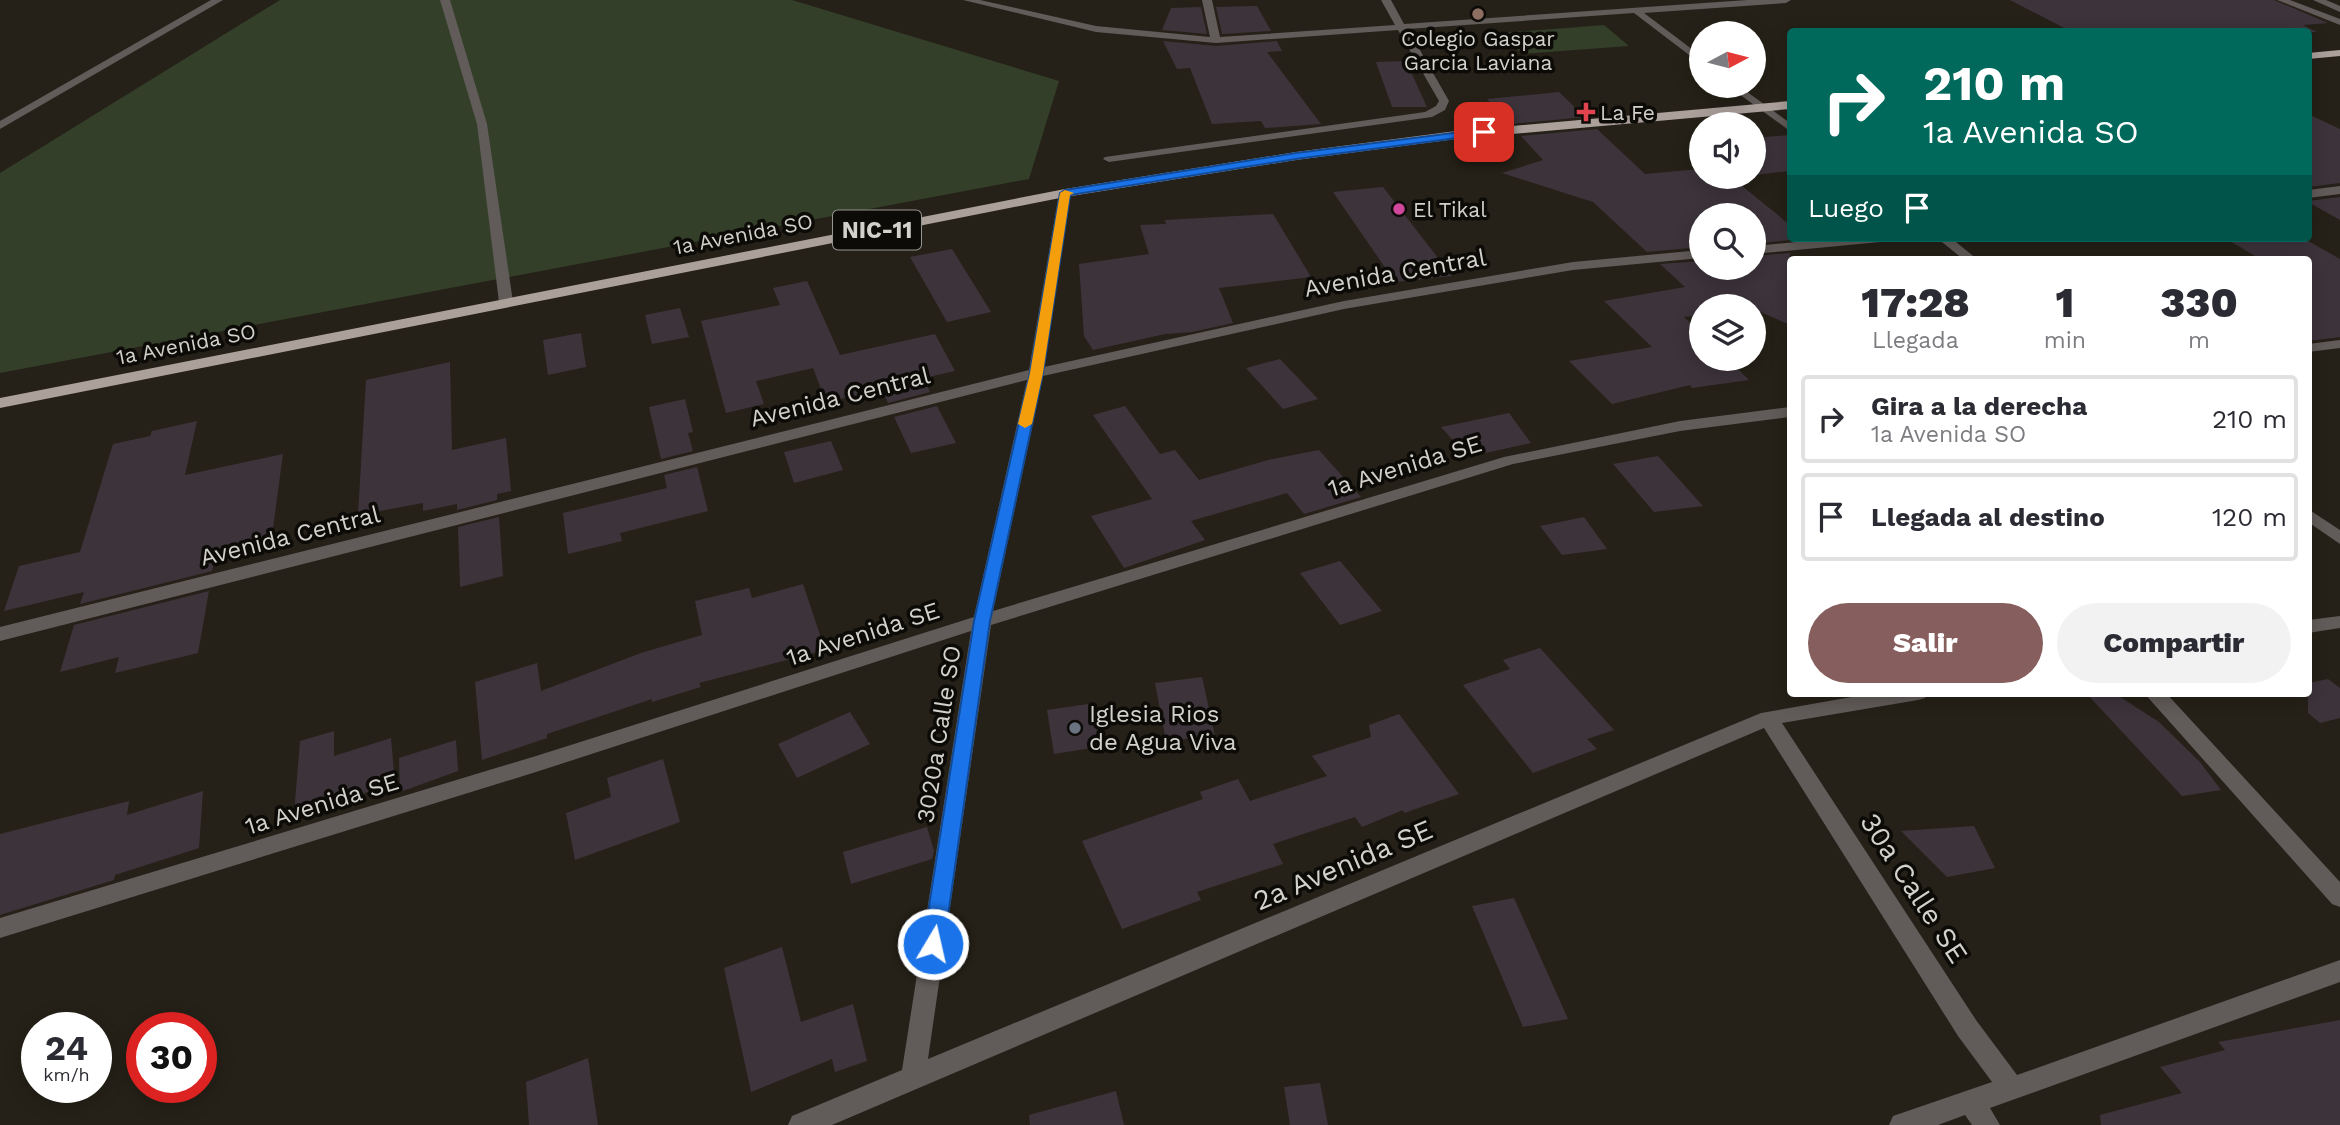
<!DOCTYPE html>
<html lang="es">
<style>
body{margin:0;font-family:"Work Sans",sans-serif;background:#f2f2f3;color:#2b2b33;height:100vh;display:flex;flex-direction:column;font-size:26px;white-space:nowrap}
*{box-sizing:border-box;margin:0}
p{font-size:23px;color:#7c7c81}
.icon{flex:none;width:38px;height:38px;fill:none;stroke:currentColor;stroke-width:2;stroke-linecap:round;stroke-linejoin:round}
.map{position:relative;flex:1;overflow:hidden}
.sheet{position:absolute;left:1787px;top:256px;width:525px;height:441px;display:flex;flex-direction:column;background:#fff;border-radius:7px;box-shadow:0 4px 18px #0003}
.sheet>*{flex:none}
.guide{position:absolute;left:1787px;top:28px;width:525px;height:214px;border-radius:7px;box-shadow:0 4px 18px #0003;background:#00695c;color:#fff;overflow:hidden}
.needle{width:46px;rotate:83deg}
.buttons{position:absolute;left:1689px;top:21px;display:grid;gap:14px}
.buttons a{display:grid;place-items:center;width:77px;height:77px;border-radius:50%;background:#fff;box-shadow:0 4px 18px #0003;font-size:35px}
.speed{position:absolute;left:21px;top:1012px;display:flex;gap:14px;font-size:35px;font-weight:700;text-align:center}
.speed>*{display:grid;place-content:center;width:91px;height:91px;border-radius:50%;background:#fff;box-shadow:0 4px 18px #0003;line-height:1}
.speed small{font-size:18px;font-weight:400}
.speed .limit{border:10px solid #d22;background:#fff;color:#111}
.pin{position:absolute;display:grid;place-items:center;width:60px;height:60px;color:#fff;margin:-30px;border-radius:14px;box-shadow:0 4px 10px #0006}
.me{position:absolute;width:77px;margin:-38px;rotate:9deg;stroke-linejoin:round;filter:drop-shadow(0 0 5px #0008)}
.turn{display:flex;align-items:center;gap:24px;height:147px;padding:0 21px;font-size:32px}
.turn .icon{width:91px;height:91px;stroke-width:2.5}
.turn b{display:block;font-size:49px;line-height:60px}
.then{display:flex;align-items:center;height:66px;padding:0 21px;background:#0003;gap:14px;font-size:26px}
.eta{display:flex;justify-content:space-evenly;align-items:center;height:119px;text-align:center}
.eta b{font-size:42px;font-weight:800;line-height:49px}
.button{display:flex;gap:14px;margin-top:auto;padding:14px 21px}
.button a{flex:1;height:80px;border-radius:42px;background:#865e5d;color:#fff;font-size:28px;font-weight:800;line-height:80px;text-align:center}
.button a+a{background:#f2f2f3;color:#2b2b33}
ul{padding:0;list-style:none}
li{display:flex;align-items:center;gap:21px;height:88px;margin:0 14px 10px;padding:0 7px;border:4px solid #e1e1e2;border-radius:7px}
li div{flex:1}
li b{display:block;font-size:26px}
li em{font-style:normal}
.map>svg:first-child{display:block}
.green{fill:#333f29}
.building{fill:#3d343b}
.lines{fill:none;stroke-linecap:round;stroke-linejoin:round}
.service{fill:#615b59;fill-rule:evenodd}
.minor{fill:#615b59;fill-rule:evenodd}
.trunk{fill:#aca09b;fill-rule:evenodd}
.route{fill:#1a73e8;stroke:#114b97;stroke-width:2}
.slow{fill:#f59e0b}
.education-dot{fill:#8d6e63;stroke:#0d0b07;stroke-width:2.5}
.health-dot{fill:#e0444e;stroke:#0d0b07;stroke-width:2.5}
.hotel-dot{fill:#d1479c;stroke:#0d0b07;stroke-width:2.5}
.worship-dot{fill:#6b7280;stroke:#0d0b07;stroke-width:2.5}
.labels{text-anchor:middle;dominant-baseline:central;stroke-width:7;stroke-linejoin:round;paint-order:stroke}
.far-poi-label{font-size:21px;fill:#d3d1cb;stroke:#0d0b07;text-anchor:start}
.far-street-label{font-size:21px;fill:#d3d1cb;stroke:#0d0b07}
.shield{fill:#0d0b07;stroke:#989690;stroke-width:2}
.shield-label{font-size:23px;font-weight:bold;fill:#d3d1cb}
.street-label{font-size:24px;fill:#d3d1cb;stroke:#0d0b07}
.poi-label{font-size:24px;fill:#d3d1cb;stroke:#0d0b07;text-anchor:start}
.near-street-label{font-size:28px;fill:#d3d1cb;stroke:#0d0b07}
</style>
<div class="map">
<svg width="2340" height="1125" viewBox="0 0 2340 1125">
<rect width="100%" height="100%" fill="#252118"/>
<path class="green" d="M 280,0 L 792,0 L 1059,81 L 1029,179 L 0,373 L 0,173 Z
M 1604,25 L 1629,46 L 1522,54 L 1500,33 Z"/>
<path class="building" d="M 2010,0 L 2274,0 L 2328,23 L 2303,25 L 2317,32 L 2072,32 Z
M 1257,6 L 1271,31 L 1222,34 L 1216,7 Z
M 1201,7 L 1207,34 L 1162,30 L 1171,8 Z
M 1163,41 L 1216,46 L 1277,41 L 1282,51 L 1267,52 L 1321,124 L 1265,128 L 1261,121 L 1212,124 L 1190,68 L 1177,69 Z
M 1406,61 L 1427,107 L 1392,107 L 1376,62 Z
M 1559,92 L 1585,117 L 1510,124 L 1487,99 Z
M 2308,114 L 2340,129 L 2340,183 L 2308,187 Z
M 1597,129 L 1645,174 L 1701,169 L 1701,177 L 1731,177 L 1790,225 L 1790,240 L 1754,244 L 1754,215 L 1701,215 L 1701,247 L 1647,252 L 1593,202 L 1502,173 L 1543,160 L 1521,136 Z
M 1790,135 L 1790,171 L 1754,175 L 1754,138 Z
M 1383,187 L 1452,276 L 1395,282 L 1333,192 Z
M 2340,197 L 2340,220 L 2308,202 L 2308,201 Z
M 1273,214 L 1311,277 L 1219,288 L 1233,323 L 1192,332 L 1165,334 L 1093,350 L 1084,336 L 1079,264 L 1149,254 L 1140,225 L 1166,224 L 1165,220 Z
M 2225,238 L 2303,238 L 2340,259 L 2340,337 L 2308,341 L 2308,259 L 2260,259 Z
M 952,249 L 991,312 L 947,322 L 910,257 Z
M 1790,253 L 1790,325 L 1754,309 L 1754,306 L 1701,306 L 1701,315 L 1684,317 L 1701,333 L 1701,359 L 1728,359 L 1749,380 L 1692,388 L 1690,385 L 1612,404 L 1569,361 L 1652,347 L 1604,301 L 1685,287 L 1660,264 L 1701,261 L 1701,268 L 1754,268 L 1754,256 Z
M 807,281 L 840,355 L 935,334 L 955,371 L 924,378 L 930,392 L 888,403 L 882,390 L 826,402 L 813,368 L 756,381 L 764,404 L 726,413 L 701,321 L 780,305 L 773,288 Z
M 680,308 L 689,337 L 652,344 L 645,315 Z
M 581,333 L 586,367 L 548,375 L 543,340 Z
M 1280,359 L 1318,399 L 1283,409 L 1246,368 Z
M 450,362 L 452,450 L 506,438 L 511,491 L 497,494 L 497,500 L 457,510 L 457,504 L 423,511 L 423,503 L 358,515 L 366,380 Z
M 685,399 L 693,432 L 688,433 L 693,451 L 661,459 L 649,407 Z
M 937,406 L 956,443 L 911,453 L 894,417 Z
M 1125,406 L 1160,454 L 1175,450 L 1199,480 L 1268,460 L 1319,450 L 1361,497 L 1304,514 L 1287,493 L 1191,521 L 1205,540 L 1124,568 L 1091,516 L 1152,499 L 1093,415 Z
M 1509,413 L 1531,443 L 1468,457 L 1441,427 Z
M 197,421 L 185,475 L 283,454 L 270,550 L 214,563 L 212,571 L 80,604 L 84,592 L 4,611 L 19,566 L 80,552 L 113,444 L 150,436 L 152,431 Z
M 831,441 L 843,470 L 794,483 L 784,452 Z
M 1658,456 L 1703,506 L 1654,512 L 1613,464 Z
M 697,467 L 708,511 L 620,533 L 622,541 L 568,554 L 563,513 L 667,488 L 664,475 Z
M 499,517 L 503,576 L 460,587 L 458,527 Z
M 1584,517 L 1607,549 L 1562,555 L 1540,526 Z
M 1340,561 L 1382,611 L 1340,625 L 1300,573 Z
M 803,584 L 825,650 L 699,683 L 701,687 L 652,702 L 652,699 L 547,734 L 547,738 L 482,760 L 475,682 L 537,663 L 541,691 L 641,653 L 702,635 L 695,601 L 749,588 L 752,598 Z
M 209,591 L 198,653 L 115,673 L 119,657 L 60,672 L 74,625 Z
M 1540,648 L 1614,730 L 1587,739 L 1597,749 L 1533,773 L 1463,685 L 1510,669 L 1503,660 Z
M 1202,677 L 1215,736 L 1166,741 L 1155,683 Z
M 2328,679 L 2340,688 L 2340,718 L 2320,723 L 2308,713 L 2308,683 Z
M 2086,693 L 2114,693 L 2159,722 L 2200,762 L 2221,790 L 2182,796 Z
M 1095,703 L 1104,746 L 1054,754 L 1047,710 Z
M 850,712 L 870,744 L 797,778 L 778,744 Z
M 1399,714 L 1459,794 L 1404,813 L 1403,810 L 1362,827 L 1355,817 L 1273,844 L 1283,864 L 1197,892 L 1201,900 L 1122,929 L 1082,841 L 1203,799 L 1200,792 L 1238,779 L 1250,801 L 1327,776 L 1312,756 L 1371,737 L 1369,725 Z
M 334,731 L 334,756 L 391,738 L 395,784 L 294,814 L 300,741 Z
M 456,740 L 458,771 L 400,792 L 399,758 Z
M 663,759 L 680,822 L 575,860 L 566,813 L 611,797 L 607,778 Z
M 203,791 L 199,848 L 115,875 L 114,880 L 0,915 L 0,834 L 129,801 L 127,815 Z
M 1974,826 L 1995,868 L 1947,877 L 1901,831 Z
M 927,827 L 934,851 L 932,859 L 851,884 L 843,852 Z
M 1514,898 L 1568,1019 L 1523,1027 L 1472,906 Z
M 782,947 L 801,1022 L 853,1004 L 867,1061 L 835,1072 L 832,1059 L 751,1092 L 724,968 Z
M 2340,1020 L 2340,1125 L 2101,1125 L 2100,1115 L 2182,1093 L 2160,1067 L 2225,1050 L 2218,1042 Z
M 588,1058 L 598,1125 L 529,1125 L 526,1082 Z
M 1320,1083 L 1328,1125 L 1290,1125 L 1284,1087 Z
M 1116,1091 L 1124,1125 L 1030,1125 L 1029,1115 Z"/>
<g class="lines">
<path class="service" d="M 440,0 L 450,0 L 487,124 L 513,302 L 506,306 L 499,302 L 477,124 Z"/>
<path class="minor" d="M 211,0 L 223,0 L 0,129 L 0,121 Z
M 963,0 L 980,0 L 1096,26 L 1210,37 L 1202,0 L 1212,0 L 1220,37 L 1395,25 L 1381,0 L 1391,0 L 1404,24 L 1747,0 L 1791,0 L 1786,3 L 1644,13 L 1701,56 L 1701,64 L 1634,13 L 1408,29 L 1449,101 L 1445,110 L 1432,117 L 1109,162 L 1103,159 L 1105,157 L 1425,112 L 1436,106 L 1439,101 L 1398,30 L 1216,43 L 1096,32 Z
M 2277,0 L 2290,0 L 2340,19 L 2340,25 Z
M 2313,0 L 2326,0 L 2340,6 L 2340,12 Z
M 1728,86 L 1739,86 L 1790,123 L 1790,131 Z
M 2340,186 L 2340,194 L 2308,198 L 2308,190 Z
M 1065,189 L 1071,193 L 1044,367 L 1344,301 L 1573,262 L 1701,250 L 1701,258 L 1573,270 L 1344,309 L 1043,376 L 993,611 L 1504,457 L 1680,421 L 1790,407 L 1790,417 L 1680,431 L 1513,464 L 991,625 L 928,1059 L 1761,713 L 1874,693 L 1928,693 L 1925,698 L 1918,700 L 1782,723 L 1976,1020 L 2017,1075 L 2340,960 L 2340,982 L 1990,1108 L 2000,1125 L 1972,1125 L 1965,1115 L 1938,1125 L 1889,1125 L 1893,1116 L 1992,1082 L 1958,1036 L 1764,728 L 832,1125 L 788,1125 L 792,1116 L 902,1070 L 971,631 L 536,772 L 0,938 L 0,918 L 536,756 L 974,617 L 1027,380 L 0,641 L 0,627 L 1029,370 L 1059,193 Z
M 1840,238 L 1886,238 L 1880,242 L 1754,254 L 1754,246 Z
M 1937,238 L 1951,238 L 1977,259 L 1963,259 Z
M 2340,340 L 2340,348 L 2308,352 L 2308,344 Z
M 2308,509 L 2340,530 L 2340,544 L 2308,522 Z
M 2340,616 L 2340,628 L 2308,633 L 2308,620 Z
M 2144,693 L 2166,693 L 2340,882 L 2340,907 L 2332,904 Z"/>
<path class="trunk" d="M 2340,50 L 2340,56 L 2308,59 L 2308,53 Z
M 1790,101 L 1790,109 L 1456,139 L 1296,160 L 1065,197 L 0,408 L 0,398 L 1065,189 L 1296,152 L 1456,131 Z"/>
</g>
<path class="route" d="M 1484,129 L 1489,132 L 1488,134 L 1296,159 L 1070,195 L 1043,373 L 990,621 L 944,944 L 941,951 L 933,954 L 926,951 L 923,944 L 974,621 L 1030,373 L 1060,193 L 1065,190 L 1296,153 Z"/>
<path class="slow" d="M 1065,190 L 1074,193 L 1070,195 L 1043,373 L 1032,424 L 1025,428 L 1018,424 L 1030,373 L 1060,193 Z"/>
<circle class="education-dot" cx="1478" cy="14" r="7"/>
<path class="health-dot" d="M1582.5 101.5h7v7h7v7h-7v7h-7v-7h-7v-7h7z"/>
<circle class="hotel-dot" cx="1399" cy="209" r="7"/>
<circle class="worship-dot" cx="1075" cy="728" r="7"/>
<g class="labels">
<g class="far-poi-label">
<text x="1478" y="38" text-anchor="middle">Colegio Gaspar<tspan x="1478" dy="24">Garcia Laviana</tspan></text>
<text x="1600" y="112">La Fe</text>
<text x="1413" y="209">El Tikal</text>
</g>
<g class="far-street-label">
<text transform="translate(743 234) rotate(-11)">1a Avenida SO</text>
<text transform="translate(186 344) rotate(-11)">1a Avenida SO</text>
</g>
<rect class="shield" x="833" y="210.5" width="88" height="39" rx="5"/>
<g class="shield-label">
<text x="877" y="230">NIC-11</text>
</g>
<g class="street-label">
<text transform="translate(1395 273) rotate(-10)">Avenida Central</text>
<text transform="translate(840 397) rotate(-14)">Avenida Central</text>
<text transform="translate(1405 466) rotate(-17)">1a Avenida SE</text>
<text transform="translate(290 536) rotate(-14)">Avenida Central</text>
<text transform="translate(863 634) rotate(-18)">1a Avenida SE</text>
<text transform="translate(939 734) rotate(-81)">3020a Calle SO</text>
<text transform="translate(322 804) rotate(-17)">1a Avenida SE</text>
</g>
<g class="poi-label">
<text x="1089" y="714">Iglesia Rios<tspan x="1089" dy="28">de Agua Viva</tspan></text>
</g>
<g class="near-street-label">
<text transform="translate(1343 865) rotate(-23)">2a Avenida SE</text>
<text transform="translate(1914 888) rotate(57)">30a Calle SE</text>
</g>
</g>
</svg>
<div class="buttons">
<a><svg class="needle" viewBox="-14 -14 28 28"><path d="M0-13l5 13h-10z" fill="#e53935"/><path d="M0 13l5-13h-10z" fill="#7c7c81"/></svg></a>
<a><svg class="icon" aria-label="sound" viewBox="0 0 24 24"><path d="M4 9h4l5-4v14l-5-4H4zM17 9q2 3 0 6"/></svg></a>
<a><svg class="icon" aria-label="search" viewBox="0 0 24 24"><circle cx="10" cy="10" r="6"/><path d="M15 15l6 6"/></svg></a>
<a><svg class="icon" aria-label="layers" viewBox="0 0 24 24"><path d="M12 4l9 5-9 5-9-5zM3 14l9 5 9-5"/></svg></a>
</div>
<div class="speed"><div>24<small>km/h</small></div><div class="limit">30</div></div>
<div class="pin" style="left:1484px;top:132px;background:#d93025"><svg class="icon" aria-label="arrive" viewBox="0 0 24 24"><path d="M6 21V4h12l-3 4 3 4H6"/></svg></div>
<svg class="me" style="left:933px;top:944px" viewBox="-20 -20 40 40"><circle r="17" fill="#1a73e8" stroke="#fff" stroke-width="3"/><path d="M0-11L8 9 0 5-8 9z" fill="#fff"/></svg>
<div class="guide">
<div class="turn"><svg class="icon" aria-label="right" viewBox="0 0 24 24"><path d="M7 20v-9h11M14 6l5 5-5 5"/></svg><div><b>210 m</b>1a Avenida SO</div></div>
<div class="then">Luego<svg class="icon" aria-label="arrive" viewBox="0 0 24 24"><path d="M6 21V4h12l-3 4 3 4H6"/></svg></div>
</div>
<section class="sheet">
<div class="eta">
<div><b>17:28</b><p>Llegada</p></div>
<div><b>1</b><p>min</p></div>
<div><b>330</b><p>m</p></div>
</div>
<ul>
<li><svg class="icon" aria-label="right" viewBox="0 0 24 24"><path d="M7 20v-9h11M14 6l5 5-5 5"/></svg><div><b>Gira a la derecha</b><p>1a Avenida SO</p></div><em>210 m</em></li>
<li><svg class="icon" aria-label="arrive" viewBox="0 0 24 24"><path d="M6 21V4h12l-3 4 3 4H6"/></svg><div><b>Llegada al destino</b></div><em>120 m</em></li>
</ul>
<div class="button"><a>Salir</a><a>Compartir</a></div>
</section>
</div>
